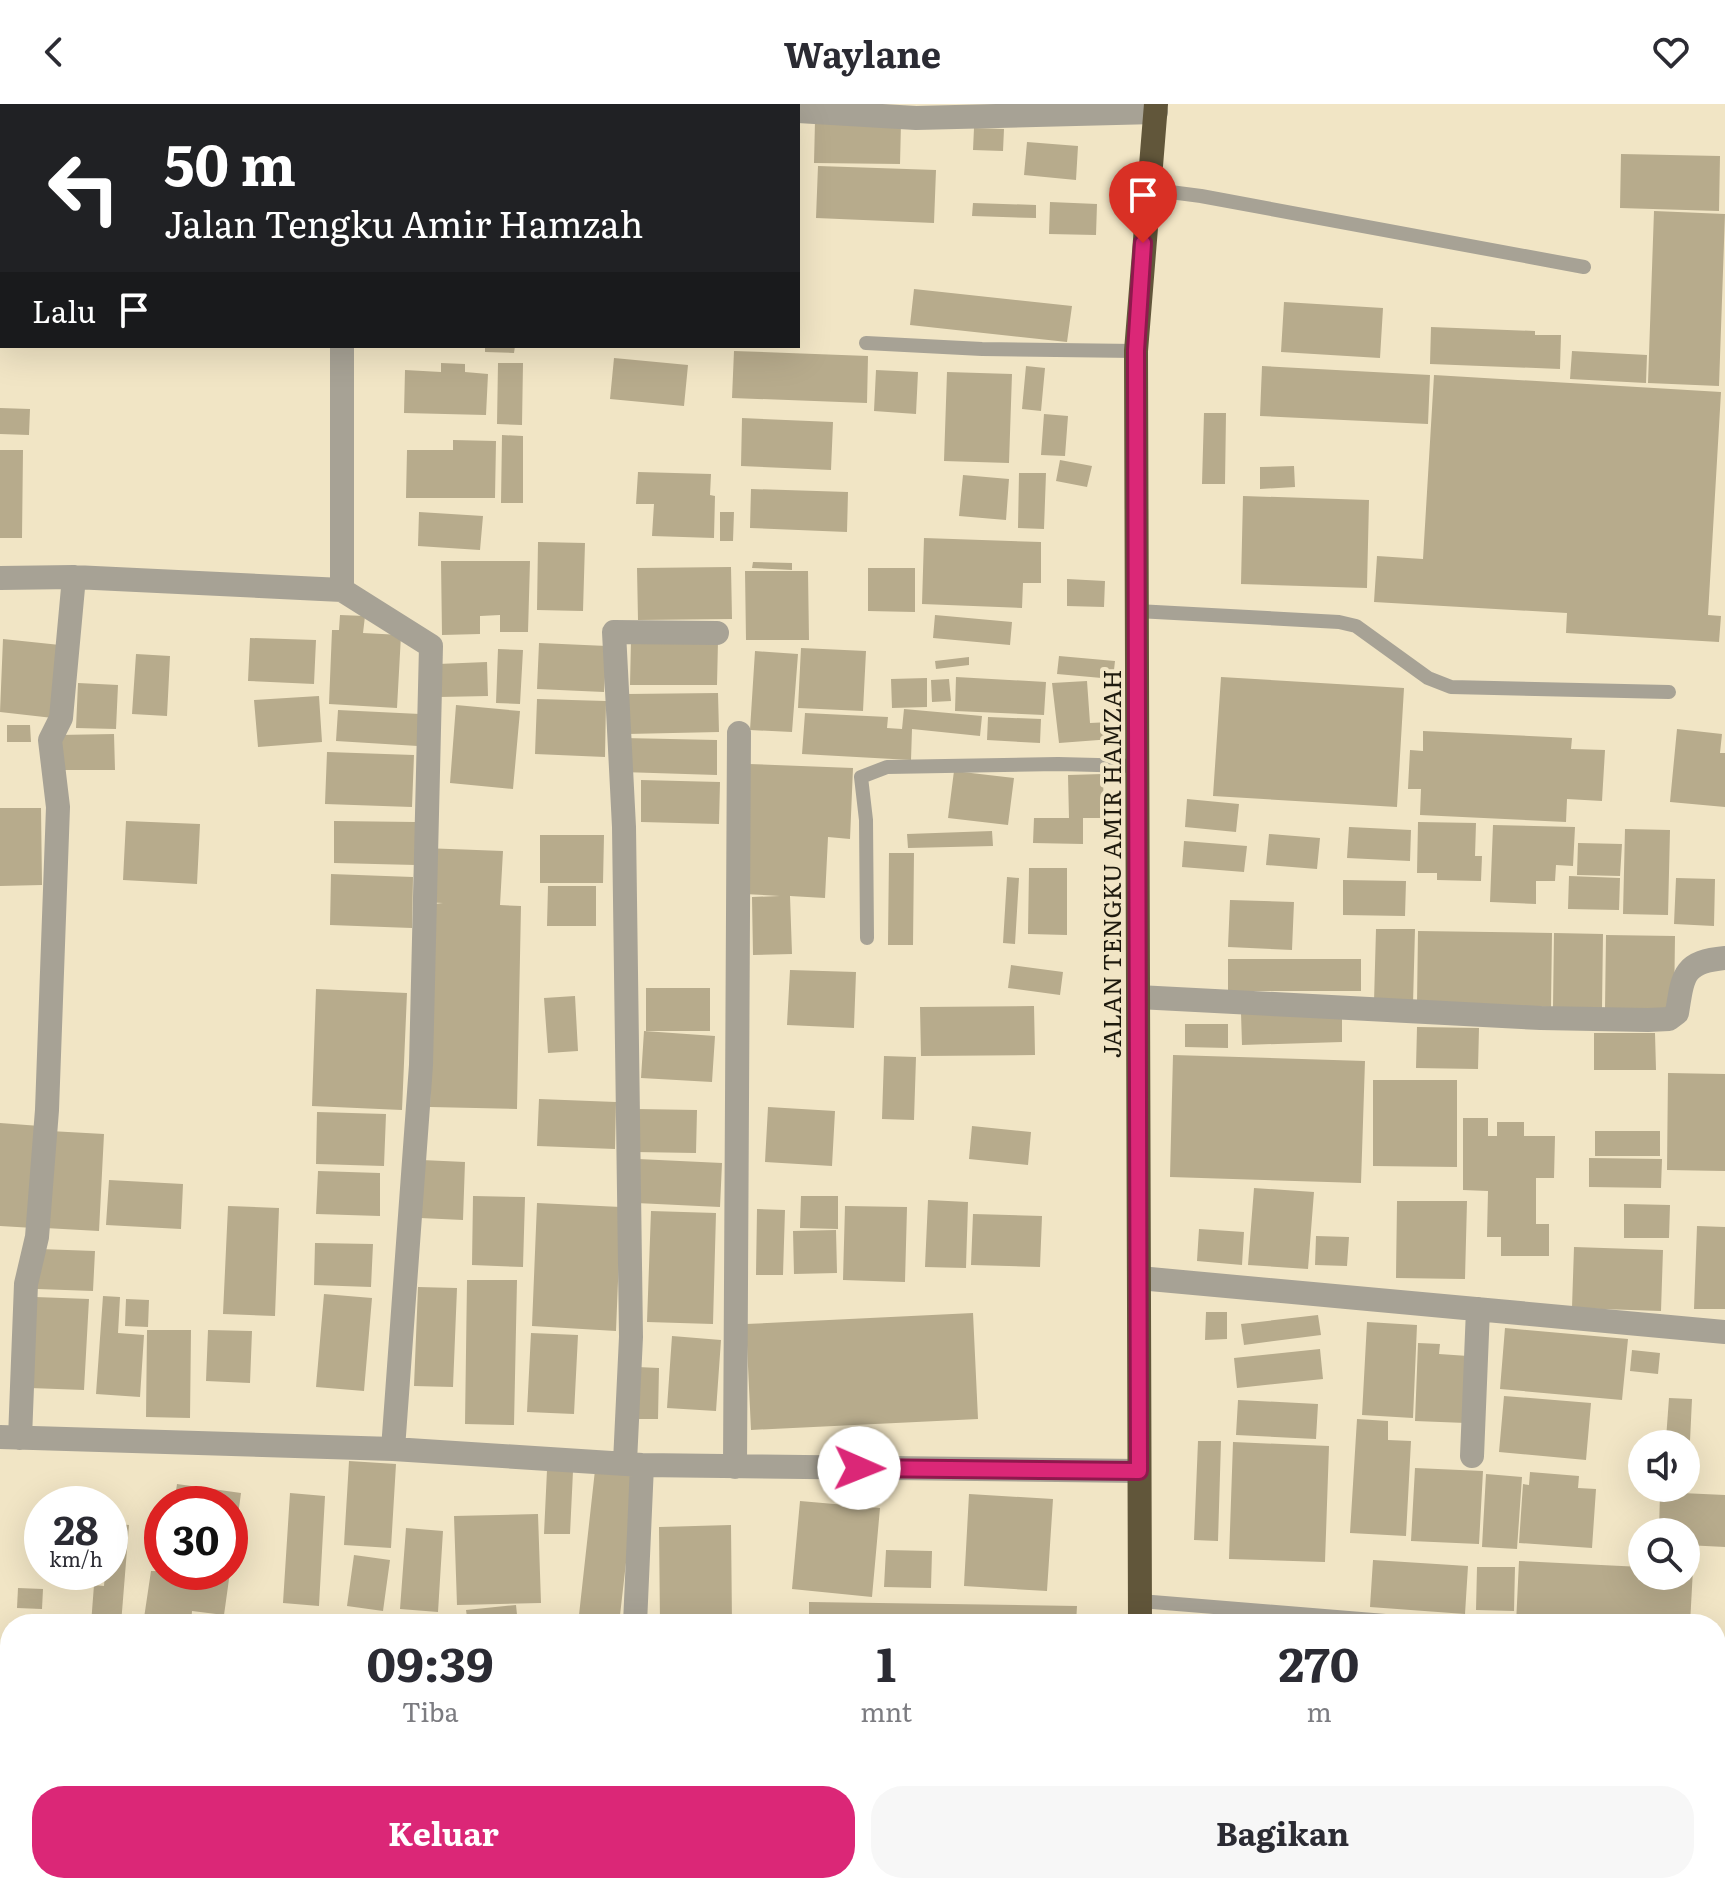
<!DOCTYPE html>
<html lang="id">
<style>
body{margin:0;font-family:Literata,serif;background:#f7f7f7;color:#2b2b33;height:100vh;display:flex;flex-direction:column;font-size:30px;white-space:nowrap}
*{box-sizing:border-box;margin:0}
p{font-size:26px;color:#7c7c81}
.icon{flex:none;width:44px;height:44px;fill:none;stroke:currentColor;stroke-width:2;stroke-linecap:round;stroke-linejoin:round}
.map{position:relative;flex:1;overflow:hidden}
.side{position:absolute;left:0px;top:1510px;width:1726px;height:280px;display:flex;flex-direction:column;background:#fff;border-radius:32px 32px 0 0;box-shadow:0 8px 32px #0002}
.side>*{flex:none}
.guide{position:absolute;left:0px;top:0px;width:800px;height:244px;box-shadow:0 8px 32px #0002;background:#202124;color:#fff;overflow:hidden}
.tools{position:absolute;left:1628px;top:1326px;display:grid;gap:16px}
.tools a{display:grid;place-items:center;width:72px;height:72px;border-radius:50%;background:#fff;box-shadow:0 8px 32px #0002;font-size:40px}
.speed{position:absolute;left:24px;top:1382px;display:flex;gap:16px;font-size:40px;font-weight:700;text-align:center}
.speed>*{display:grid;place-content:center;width:104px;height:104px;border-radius:50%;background:#fff;box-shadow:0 8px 32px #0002;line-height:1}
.speed small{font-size:20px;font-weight:400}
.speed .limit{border:12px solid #d22;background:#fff;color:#111}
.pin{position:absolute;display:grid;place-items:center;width:68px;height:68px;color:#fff;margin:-82px -34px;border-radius:50% 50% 50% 0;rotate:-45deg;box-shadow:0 0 8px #0007}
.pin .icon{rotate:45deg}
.me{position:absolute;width:88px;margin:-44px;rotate:91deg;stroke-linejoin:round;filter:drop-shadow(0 0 6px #0008)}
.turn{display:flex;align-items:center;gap:28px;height:168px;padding:0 32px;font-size:36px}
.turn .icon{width:104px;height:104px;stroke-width:2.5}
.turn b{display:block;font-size:56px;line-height:68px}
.then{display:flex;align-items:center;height:76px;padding:0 32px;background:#0003;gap:16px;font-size:30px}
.eta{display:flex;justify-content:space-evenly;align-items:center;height:136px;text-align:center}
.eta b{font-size:48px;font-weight:700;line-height:56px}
.primary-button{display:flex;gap:16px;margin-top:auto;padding:16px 32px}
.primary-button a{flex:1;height:92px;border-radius:32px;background:#db2777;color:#fff;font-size:32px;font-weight:700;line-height:92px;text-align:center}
.primary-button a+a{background:#f7f7f7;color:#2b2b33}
header{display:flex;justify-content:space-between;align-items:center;height:104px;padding:0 32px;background:#fff;font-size:36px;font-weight:700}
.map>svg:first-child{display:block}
.building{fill:#b7ab8c}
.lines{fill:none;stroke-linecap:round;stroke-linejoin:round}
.lane{stroke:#a7a295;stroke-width:14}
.street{stroke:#a7a295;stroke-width:24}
.highway{stroke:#61563a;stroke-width:24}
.route-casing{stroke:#8e194d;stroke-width:20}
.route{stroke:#db2777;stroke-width:14}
.labels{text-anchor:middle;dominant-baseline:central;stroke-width:8;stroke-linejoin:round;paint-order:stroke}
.street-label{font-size:24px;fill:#1e1a0e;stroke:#f1e5c5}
</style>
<header><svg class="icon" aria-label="back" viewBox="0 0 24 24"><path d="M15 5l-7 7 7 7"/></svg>Waylane<svg class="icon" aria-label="heart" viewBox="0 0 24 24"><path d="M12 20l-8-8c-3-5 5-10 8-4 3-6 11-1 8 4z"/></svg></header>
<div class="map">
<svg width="1725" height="1790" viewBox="0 0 1725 1790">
<rect width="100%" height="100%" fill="#f1e5c5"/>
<path class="building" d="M 815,17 L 901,19 L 900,60 L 814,59 Z
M 974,24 L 1004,25 L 1003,47 L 973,46 Z
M 1027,38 L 1078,42 L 1076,76 L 1024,71 Z
M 1621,50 L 1720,52 L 1719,107 L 1620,104 Z
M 818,62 L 936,66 L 934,119 L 816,114 Z
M 1050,98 L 1097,100 L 1096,131 L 1049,130 Z
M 973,99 L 1036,101 L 1036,114 L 972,112 Z
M 1654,107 L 1725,110 L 1719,282 L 1648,279 Z
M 914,185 L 1072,202 L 1067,238 L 910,221 Z
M 1284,198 L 1383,204 L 1380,254 L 1281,248 Z
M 1431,223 L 1535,227 L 1535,231 L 1561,231 L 1560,265 L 1430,260 Z
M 485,242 L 515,242 L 514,249 L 485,248 Z
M 734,247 L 868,252 L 867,299 L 732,294 Z
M 1572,247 L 1647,251 L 1646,279 L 1570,275 Z
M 614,254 L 688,261 L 684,302 L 610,295 Z
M 441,259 L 465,260 L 465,268 L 488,270 L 486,311 L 404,309 L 405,266 L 441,268 Z
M 498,259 L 523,259 L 522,321 L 497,320 Z
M 1026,262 L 1045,264 L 1041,307 L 1022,305 Z
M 1262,262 L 1430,271 L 1428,320 L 1260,312 Z
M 876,266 L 918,268 L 916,310 L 874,307 Z
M 947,268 L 1012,270 L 1009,359 L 944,357 Z
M 1434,271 L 1721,288 L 1708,511 L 1721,512 L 1719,538 L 1566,529 L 1567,509 L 1374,498 L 1377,452 L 1423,455 Z
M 0,304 L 30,305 L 29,331 L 0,330 Z
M 1204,309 L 1226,309 L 1225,380 L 1202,380 Z
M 1044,310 L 1068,312 L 1065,352 L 1041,351 Z
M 742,314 L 833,318 L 831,366 L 741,362 Z
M 502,331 L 523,332 L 523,399 L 501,399 Z
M 453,336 L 496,337 L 495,394 L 406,394 L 407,346 L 453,346 Z
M 0,346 L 23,346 L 22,434 L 0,434 Z
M 1060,356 L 1092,362 L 1087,383 L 1056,377 Z
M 1294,362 L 1295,383 L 1260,385 L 1260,363 Z
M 638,368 L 711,370 L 710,391 L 715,392 L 714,434 L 652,432 L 654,400 L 636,400 Z
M 1019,369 L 1046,369 L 1044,425 L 1018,424 Z
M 963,371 L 1009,375 L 1006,416 L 959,412 Z
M 751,385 L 848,388 L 847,428 L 750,424 Z
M 1243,392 L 1369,396 L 1367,484 L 1241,480 Z
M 419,408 L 483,412 L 480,446 L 418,442 Z
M 720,408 L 734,408 L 733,437 L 720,437 Z
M 924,434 L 1041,438 L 1041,479 L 1023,479 L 1022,504 L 922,500 Z
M 538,438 L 585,439 L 583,507 L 537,506 Z
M 441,457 L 530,457 L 528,528 L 500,528 L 500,511 L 480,512 L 480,530 L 442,531 Z
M 753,458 L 792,459 L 792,466 L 752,464 Z
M 731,463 L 732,515 L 638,516 L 637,464 Z
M 868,464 L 915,464 L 915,508 L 868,507 Z
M 745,467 L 808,467 L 809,536 L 746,536 Z
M 1067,475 L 1105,477 L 1104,503 L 1067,502 Z
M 340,511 L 365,512 L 363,529 L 401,531 L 397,604 L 329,600 L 332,526 L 339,526 Z
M 935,511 L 1012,518 L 1010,541 L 933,534 Z
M 250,534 L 316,536 L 314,580 L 248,577 Z
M 3,535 L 60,541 L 53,614 L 0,608 Z
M 631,536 L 718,537 L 717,581 L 630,581 Z
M 539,539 L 607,542 L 604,588 L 537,585 Z
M 801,544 L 866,547 L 863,607 L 798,604 Z
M 498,545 L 523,546 L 520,600 L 496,599 Z
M 755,547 L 798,550 L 792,628 L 750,626 Z
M 136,550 L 170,552 L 167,612 L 132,610 Z
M 1059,552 L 1115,557 L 1113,575 L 1057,570 Z
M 969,553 L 969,561 L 936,565 L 935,557 Z
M 487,558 L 488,592 L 439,593 L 438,560 Z
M 956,573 L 1046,578 L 1044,611 L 955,607 Z
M 1221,573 L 1404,584 L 1397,703 L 1213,692 Z
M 927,574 L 927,603 L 892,604 L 891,575 Z
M 949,575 L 951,597 L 932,598 L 931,576 Z
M 1087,577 L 1090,619 L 1111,618 L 1112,635 L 1059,639 L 1052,579 Z
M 78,579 L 118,581 L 116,625 L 76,624 Z
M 718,589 L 719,628 L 627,630 L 627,590 Z
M 319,592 L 322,638 L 258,643 L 254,596 Z
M 537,595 L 606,597 L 605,653 L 535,650 Z
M 456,601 L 520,607 L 513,685 L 450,679 Z
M 904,605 L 982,612 L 980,632 L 912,625 L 911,656 L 802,650 L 805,609 L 888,613 L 887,624 L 902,625 Z
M 338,606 L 420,610 L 418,642 L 336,637 Z
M 988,613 L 1041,615 L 1040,639 L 987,636 Z
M 7,621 L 30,621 L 31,638 L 7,638 Z
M 1677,625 L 1722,630 L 1720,649 L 1725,649 L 1725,703 L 1670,698 Z
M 1423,627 L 1572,634 L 1571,645 L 1605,646 L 1602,697 L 1567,695 L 1566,718 L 1420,711 L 1421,685 L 1408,685 L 1410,646 L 1423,647 Z
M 114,630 L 115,666 L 59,666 L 58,631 Z
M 623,634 L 717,636 L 717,671 L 622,668 Z
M 327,648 L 414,651 L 412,703 L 325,700 Z
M 749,660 L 853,664 L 850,735 L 828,733 L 825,794 L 790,792 L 792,850 L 753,851 L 752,793 L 780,792 L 744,790 Z
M 954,667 L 1014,674 L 1008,721 L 948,714 Z
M 1103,670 L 1104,714 L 1083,714 L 1083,740 L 1033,739 L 1034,714 L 1069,714 L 1068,671 Z
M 641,676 L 720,678 L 719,720 L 641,718 Z
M 1187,695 L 1239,700 L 1236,728 L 1185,723 Z
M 0,704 L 41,704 L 42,781 L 0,782 Z
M 126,717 L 200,720 L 197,780 L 123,776 Z
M 334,717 L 416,718 L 416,761 L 334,759 Z
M 1418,718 L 1476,719 L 1475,752 L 1482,752 L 1481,777 L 1437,776 L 1437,769 L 1417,769 Z
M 1493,721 L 1575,723 L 1573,762 L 1556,761 L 1555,777 L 1536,777 L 1536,800 L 1490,798 Z
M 1349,723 L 1411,726 L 1410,757 L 1347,754 Z
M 1625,725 L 1670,726 L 1668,811 L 1623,810 Z
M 992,727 L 993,742 L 908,744 L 907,730 Z
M 1269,730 L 1320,734 L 1317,765 L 1266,761 Z
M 540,731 L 604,731 L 603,779 L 540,779 Z
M 1184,737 L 1247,742 L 1244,768 L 1182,763 Z
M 1578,739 L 1622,740 L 1620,772 L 1577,771 Z
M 423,744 L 503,747 L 500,801 L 521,802 L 517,1005 L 430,1003 L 434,800 L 443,799 L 421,798 Z
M 889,749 L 914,749 L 913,841 L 888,841 Z
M 1029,764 L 1067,764 L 1067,831 L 1028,830 Z
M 331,770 L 413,773 L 412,824 L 330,821 Z
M 1569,772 L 1620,774 L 1619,806 L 1568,805 Z
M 1007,773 L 1019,774 L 1015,840 L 1003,839 Z
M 1676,774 L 1715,775 L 1714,822 L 1674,820 Z
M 1343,776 L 1406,777 L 1405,812 L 1343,811 Z
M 548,782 L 596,782 L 596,822 L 547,822 Z
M 1230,796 L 1294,798 L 1292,846 L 1228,843 Z
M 1376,825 L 1415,825 L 1413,900 L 1374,898 Z
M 1418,827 L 1552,829 L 1551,903 L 1417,900 Z
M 1554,829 L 1603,830 L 1602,904 L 1553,903 Z
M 1606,831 L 1675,832 L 1674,905 L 1605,905 Z
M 1228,855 L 1361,855 L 1361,887 L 1228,887 Z
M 1011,861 L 1063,868 L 1060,891 L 1008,884 Z
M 790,866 L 856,868 L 854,924 L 787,921 Z
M 646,884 L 710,884 L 710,927 L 646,927 Z
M 316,885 L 407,889 L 402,1006 L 312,1002 Z
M 575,892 L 578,947 L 548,949 L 544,894 Z
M 1034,902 L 1035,951 L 921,952 L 920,903 Z
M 1342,906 L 1342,938 L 1242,941 L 1241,909 Z
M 1185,920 L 1228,920 L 1228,944 L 1185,943 Z
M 1417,923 L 1479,924 L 1478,965 L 1416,964 Z
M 644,927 L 715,932 L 712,978 L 641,974 Z
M 1594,929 L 1655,929 L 1656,966 L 1594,966 Z
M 1173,951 L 1365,957 L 1361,1079 L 1170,1073 Z
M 884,952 L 916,953 L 914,1016 L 882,1015 Z
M 1668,969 L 1725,970 L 1725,1067 L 1667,1066 Z
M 1373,976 L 1457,976 L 1457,1063 L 1373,1062 Z
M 539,995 L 616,998 L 615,1045 L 537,1042 Z
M 768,1003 L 835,1007 L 832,1062 L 765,1058 Z
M 635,1005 L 697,1006 L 696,1049 L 635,1048 Z
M 317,1008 L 386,1010 L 384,1062 L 316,1060 Z
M 1463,1014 L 1488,1014 L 1488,1032 L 1497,1032 L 1497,1018 L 1524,1018 L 1524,1032 L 1555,1032 L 1554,1074 L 1536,1074 L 1536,1120 L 1549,1120 L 1549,1152 L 1501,1152 L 1501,1133 L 1487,1133 L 1488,1087 L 1463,1086 Z
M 0,1019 L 40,1022 L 34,1124 L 0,1122 Z
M 972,1022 L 1031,1028 L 1028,1061 L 969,1055 Z
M 50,1027 L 104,1030 L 99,1127 L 45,1124 Z
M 1595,1027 L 1660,1027 L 1660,1052 L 1595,1052 Z
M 1589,1054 L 1662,1055 L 1661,1084 L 1589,1083 Z
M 638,1055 L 722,1059 L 720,1103 L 636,1099 Z
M 422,1056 L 465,1058 L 463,1116 L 420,1114 Z
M 318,1067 L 380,1069 L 380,1112 L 316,1110 Z
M 109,1076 L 183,1080 L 181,1125 L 106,1121 Z
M 1254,1084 L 1314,1088 L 1308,1165 L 1248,1161 Z
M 473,1092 L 525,1093 L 523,1163 L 472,1161 Z
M 801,1092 L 838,1092 L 838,1125 L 800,1124 Z
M 928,1096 L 968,1098 L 966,1164 L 925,1163 Z
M 1397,1097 L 1467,1097 L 1465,1175 L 1396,1174 Z
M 537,1099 L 621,1103 L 616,1227 L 532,1222 Z
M 1624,1100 L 1670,1101 L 1669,1134 L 1624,1134 Z
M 228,1102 L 279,1104 L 275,1212 L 223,1210 Z
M 845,1102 L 907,1103 L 905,1178 L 843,1176 Z
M 757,1105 L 785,1106 L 783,1171 L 756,1171 Z
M 651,1107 L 716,1109 L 713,1220 L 647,1218 Z
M 973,1110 L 1042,1112 L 1040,1163 L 971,1161 Z
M 1697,1122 L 1725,1123 L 1725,1205 L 1694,1205 Z
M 1199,1125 L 1244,1128 L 1242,1161 L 1197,1157 Z
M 836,1126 L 837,1169 L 794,1170 L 793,1127 Z
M 1316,1132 L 1349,1133 L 1347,1162 L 1315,1161 Z
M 315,1139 L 373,1140 L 371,1183 L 314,1181 Z
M 1574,1143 L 1663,1146 L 1661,1207 L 1572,1204 Z
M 39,1145 L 95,1147 L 93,1187 L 37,1185 Z
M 467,1176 L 517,1176 L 514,1321 L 465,1320 Z
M 418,1183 L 457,1184 L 453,1283 L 414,1282 Z
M 324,1190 L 372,1194 L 364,1287 L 316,1283 Z
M 103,1192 L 120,1193 L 118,1229 L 144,1231 L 140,1293 L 96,1290 Z
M 35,1193 L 89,1195 L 84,1286 L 30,1284 Z
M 126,1195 L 149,1196 L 148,1223 L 125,1222 Z
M 1206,1208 L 1227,1208 L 1227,1235 L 1205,1236 Z
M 973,1209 L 978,1315 L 751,1326 L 746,1220 Z
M 1318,1211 L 1321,1231 L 1244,1241 L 1241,1220 Z
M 1367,1218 L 1417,1221 L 1413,1314 L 1362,1311 Z
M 1505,1224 L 1628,1235 L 1622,1296 L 1500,1285 Z
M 147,1226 L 191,1226 L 190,1314 L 146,1313 Z
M 208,1226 L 252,1227 L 250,1279 L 206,1277 Z
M 531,1229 L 578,1231 L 574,1310 L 527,1308 Z
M 672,1232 L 721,1236 L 716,1307 L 667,1304 Z
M 1418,1239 L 1440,1240 L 1439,1250 L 1468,1252 L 1466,1319 L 1415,1317 Z
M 1320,1245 L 1323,1275 L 1237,1284 L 1234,1254 Z
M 1632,1246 L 1660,1249 L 1658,1270 L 1630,1267 Z
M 637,1263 L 659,1264 L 658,1315 L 637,1315 Z
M 1504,1292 L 1591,1299 L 1586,1356 L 1499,1348 Z
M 1669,1294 L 1692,1295 L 1690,1337 L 1666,1335 Z
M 1238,1296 L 1318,1300 L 1316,1335 L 1236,1331 Z
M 1357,1315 L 1388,1317 L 1388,1336 L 1411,1337 L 1406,1432 L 1350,1429 Z
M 1198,1337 L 1221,1337 L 1218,1437 L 1194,1436 Z
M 1233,1338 L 1329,1342 L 1325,1458 L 1229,1455 Z
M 349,1357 L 396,1360 L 391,1444 L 344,1441 Z
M 1415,1364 L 1483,1367 L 1479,1440 L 1411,1437 Z
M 547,1366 L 573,1367 L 570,1430 L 544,1430 Z
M 595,1366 L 636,1371 L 619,1520 L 578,1520 Z
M 1530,1368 L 1579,1372 L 1578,1384 L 1596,1385 L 1592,1444 L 1519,1439 L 1523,1380 L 1529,1381 Z
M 1486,1370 L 1522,1373 L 1517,1445 L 1482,1443 Z
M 177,1380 L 241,1389 L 232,1457 L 230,1400 L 174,1400 Z
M 1660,1388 L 1725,1391 L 1725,1443 L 1686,1441 L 1686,1428 L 1659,1428 Z
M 290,1389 L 325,1392 L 319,1502 L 283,1499 Z
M 969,1390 L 1053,1395 L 1047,1487 L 964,1482 Z
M 800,1397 L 880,1404 L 872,1493 L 792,1485 Z
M 538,1410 L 541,1499 L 457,1501 L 454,1412 Z
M 110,1419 L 129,1421 L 121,1520 L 91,1520 L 94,1481 L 104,1482 L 105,1468 L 110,1468 Z
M 731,1421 L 732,1520 L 660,1520 L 659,1423 Z
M 406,1424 L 443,1427 L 438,1508 L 400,1505 Z
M 886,1446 L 932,1447 L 931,1484 L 884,1483 Z
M 354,1451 L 390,1456 L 383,1507 L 347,1502 Z
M 1373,1456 L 1468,1462 L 1465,1510 L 1370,1503 Z
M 1519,1457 L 1642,1463 L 1642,1472 L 1686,1472 L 1686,1465 L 1693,1465 L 1690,1520 L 1516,1520 Z
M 1477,1463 L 1515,1463 L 1514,1507 L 1476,1506 Z
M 151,1467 L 230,1468 L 224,1511 L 192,1507 L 191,1520 L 144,1514 Z
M 18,1484 L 43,1485 L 42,1505 L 17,1504 Z
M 809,1498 L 1077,1502 L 1076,1520 L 809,1520 Z
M 516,1501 L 518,1520 L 468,1520 L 466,1506 Z
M 1716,1609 L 1725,1609 L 1725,1685 L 1716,1685 Z
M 505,1780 L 553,1780 L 552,1790 L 504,1790 Z
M 948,1780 L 1024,1780 L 1023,1790 L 947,1790 Z"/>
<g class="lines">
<path class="lane" d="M 1147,85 L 1201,92 L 1584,163
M 866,239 L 982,245 L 1136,247
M 1137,507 L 1339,518 L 1356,522 L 1428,574 L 1451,583 L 1669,588
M 867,834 L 866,716 L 861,673 L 887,663 L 1058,660 L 1137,662
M 1140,1497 L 1422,1520"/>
<path class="street" d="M 677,0 L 711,2
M 356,2 L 356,0
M 798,7 L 916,14 L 1156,8
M 0,474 L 74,473 L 342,486 L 342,242
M 342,486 L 431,542 L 421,961 L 393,1345
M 1138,893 L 1541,914 L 1648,916 L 1669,915 L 1677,909 C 1683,871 1683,858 1725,854
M 1139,1174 L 1725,1228
M 0,1333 L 393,1345 L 642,1361 L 1139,1367
M 20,1334 L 26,1180 L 37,1133 L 47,1006 L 58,703 L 50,636 L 61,614 L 74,473
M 1472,1352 L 1478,1205
M 625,1358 L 631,1233 L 624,723 L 614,528 L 717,529
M 735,1363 L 739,629
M 635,1520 L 642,1361"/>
<path class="highway" d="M 1140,1520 L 1136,247 L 1156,0
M 1141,1780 L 1141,1790"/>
</g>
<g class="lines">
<g class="route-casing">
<path id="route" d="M 859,1364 L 1139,1367 L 1136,247 L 1143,139"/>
</g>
<use href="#route" class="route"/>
</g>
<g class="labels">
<g class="street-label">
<text transform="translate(1110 760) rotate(-90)">JALAN TENGKU AMIR HAMZAH</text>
</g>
</g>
</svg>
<div class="tools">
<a><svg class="icon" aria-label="sound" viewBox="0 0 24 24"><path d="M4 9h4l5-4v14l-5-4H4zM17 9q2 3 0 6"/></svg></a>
<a><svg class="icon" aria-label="search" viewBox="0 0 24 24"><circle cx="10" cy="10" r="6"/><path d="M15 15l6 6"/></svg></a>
</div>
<div class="speed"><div>28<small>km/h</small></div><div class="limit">30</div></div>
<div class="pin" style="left:1143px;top:139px;background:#d93025"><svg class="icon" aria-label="arrive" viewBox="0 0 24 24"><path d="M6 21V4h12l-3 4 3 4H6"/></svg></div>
<svg class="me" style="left:859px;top:1364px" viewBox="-20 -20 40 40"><circle r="19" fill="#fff"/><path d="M0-13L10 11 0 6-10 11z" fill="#db2777"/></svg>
<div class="guide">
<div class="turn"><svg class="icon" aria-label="left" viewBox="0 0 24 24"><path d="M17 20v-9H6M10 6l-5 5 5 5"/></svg><div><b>50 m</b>Jalan Tengku Amir Hamzah</div></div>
<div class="then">Lalu<svg class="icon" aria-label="arrive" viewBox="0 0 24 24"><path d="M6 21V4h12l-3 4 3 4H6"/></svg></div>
</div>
<section class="side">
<div class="eta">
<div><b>09:39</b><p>Tiba</p></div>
<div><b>1</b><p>mnt</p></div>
<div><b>270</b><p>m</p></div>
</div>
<div class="primary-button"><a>Keluar</a><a>Bagikan</a></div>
</section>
</div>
